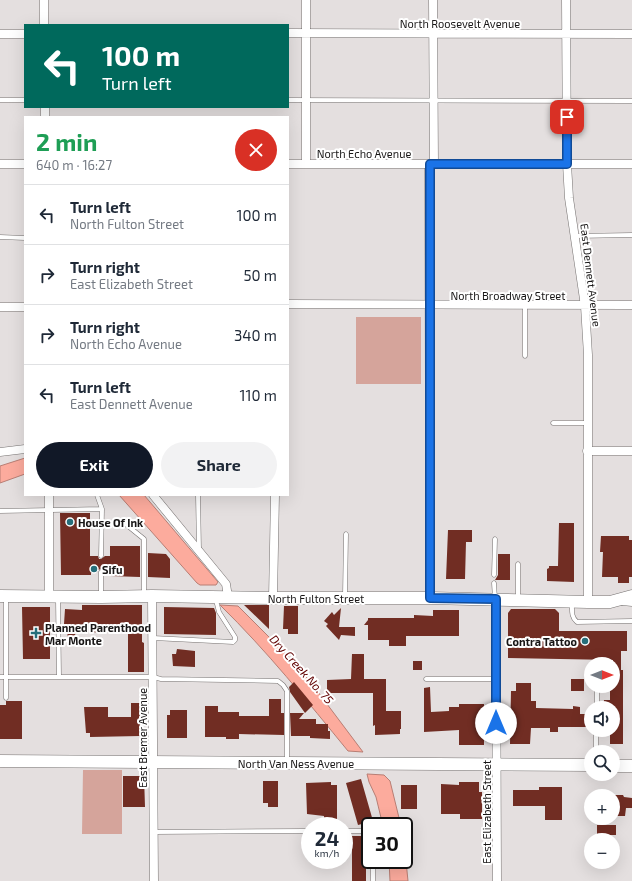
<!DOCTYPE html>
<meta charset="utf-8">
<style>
body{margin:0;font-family:"Exo 2",sans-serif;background:#f2f2f3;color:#1f2937;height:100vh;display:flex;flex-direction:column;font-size:15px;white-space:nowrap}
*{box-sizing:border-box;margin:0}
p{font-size:13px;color:#747a83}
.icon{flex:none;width:22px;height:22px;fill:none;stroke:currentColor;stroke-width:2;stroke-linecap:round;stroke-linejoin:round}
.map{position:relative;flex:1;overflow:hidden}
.side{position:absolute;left:24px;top:116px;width:265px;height:380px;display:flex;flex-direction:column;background:#fff;border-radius:0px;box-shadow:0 4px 16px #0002}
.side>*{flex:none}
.banner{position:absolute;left:24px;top:24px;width:265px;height:84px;border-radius:0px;box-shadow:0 4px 16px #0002;background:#00695c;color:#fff;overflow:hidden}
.needle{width:26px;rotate:90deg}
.fabs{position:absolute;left:584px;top:657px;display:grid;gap:8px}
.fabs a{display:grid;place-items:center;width:36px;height:36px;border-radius:50%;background:#fff;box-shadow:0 4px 16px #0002;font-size:20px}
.speed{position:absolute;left:301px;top:817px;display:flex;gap:8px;font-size:20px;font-weight:700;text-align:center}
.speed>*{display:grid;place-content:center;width:52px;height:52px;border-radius:50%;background:#fff;box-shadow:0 4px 16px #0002;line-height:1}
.speed small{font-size:10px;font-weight:400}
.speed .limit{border:2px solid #111;border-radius:6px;background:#fff;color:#111}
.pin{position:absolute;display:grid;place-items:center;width:34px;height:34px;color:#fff;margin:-17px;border-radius:8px;box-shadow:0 2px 6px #0006}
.me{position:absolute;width:44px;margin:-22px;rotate:0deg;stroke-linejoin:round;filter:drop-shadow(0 0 3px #0008)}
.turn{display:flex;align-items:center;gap:14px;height:84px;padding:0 12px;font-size:18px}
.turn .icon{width:52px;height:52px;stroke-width:2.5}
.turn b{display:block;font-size:28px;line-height:34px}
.round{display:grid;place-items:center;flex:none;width:42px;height:42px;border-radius:21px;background:#f2f2f3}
.headline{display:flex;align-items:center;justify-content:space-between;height:68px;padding:0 12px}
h1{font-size:24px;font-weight:700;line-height:30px;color:#1e9e55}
.primary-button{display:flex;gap:8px;margin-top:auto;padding:8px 12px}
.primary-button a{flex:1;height:46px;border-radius:24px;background:#111827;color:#fff;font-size:16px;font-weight:700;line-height:46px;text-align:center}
.primary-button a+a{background:#f2f2f3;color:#1f2937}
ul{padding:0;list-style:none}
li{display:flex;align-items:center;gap:12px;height:60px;padding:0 12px;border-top:1px solid #e0e1e3}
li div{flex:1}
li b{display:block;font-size:15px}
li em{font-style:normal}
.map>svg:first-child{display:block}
.green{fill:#d5a49b}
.water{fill:#fcab9d;stroke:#b87e74}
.building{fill:#712d23}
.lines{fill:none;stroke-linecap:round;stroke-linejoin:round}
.lane-casing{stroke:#767271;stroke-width:5}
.street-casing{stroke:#767271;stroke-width:9}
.secondary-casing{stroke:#767271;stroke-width:13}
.lane{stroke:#fff;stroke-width:4}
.street{stroke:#fff;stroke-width:8}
.secondary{stroke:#fff;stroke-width:12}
.route-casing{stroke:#114b97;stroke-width:10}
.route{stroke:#1a73e8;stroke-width:7}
.poi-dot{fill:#266e7a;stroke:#fff;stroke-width:1.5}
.labels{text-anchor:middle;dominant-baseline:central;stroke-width:4;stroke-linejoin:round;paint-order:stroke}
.street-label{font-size:11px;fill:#181616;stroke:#fff}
.poi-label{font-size:11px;font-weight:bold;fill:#181616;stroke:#fff;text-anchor:start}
.water-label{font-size:12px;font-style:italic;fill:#610000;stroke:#fff}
</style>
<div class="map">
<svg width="632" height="881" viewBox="0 0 632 881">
<rect width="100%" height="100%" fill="#e4dfdf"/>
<path class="green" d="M 356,317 L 421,317 L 421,384 L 356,384 Z
M 83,770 L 122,770 L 122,834 L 82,834 Z"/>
<path class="water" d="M 25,458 L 25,474 L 0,483 L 0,466 Z
M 119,495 L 144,495 L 218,582 L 216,585 L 200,585 L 197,583 Z
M 220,605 L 238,606 L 282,650 L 309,680 L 363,752 L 348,751 C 307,701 267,651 220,605 Z
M 367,774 L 384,775 L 390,781 L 401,826 L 383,826 L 376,797 L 369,782 Z
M 404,841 L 408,881 L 390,881 L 389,860 L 404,860 Z"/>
<path class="building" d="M 60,513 L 90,513 L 90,556 L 98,556 L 99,559 L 101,559 L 105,556 L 110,556 L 110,546 L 140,546 L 140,577 L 110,576 L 110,572 L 104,572 L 101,569 L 98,570 L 98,572 L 91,573 L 91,575 L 61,575 Z
M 559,523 L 574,523 L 574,582 L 547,581 L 547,569 L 549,568 L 549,566 L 558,566 Z
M 448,530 L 472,530 L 472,542 L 466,542 L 465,579 L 446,579 Z
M 601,536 L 629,536 L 629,540 L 632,540 L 632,577 L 629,577 L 629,583 L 618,583 L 618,577 L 602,577 L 603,552 L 600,552 Z
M 148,553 L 166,554 L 170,559 L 170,578 L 148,577 Z
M 498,554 L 510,554 L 510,580 L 495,580 L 498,575 Z
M 82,605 L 142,605 L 142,642 L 144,643 L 144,672 L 128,672 L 128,633 L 75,632 L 76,644 L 68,644 L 67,624 L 64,624 L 65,609 L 82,610 Z
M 244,605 L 269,605 L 269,629 Z
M 284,606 L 298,606 L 298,634 L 288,634 L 288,629 L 283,629 Z
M 22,607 L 50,607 L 50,659 L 23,659 Z
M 164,607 L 214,608 L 216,613 L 216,635 L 164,634 Z
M 341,608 L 339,627 L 355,627 L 355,636 L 341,635 L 339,640 L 326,626 L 328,624 L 324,621 L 332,612 L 334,615 Z
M 511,609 L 555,609 L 559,613 L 559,631 L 627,631 L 627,651 L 621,651 L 621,670 L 623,670 L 623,744 L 610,744 L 610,730 L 613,730 L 613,708 L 603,708 L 604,700 L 610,700 L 610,686 L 613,686 L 613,660 L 508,658 L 508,613 Z
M 433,610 L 459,610 L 459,636 L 406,636 L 406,646 L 389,646 L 389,640 L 368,640 L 368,625 L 364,625 L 368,620 L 368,618 L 414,618 L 414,615 L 433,616 Z
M 177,649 L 195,651 L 195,667 L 173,666 L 172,654 L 176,654 Z
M 352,654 L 364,654 L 364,679 L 386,679 L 386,711 L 401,711 L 401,729 L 400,729 L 400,734 L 375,735 L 375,725 L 373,726 L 373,693 L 327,693 L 327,680 L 351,679 Z
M 413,661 L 422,661 L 422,670 L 413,670 Z
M 571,679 L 584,679 L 584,691 L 571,691 Z
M 294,682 L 313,705 L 305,713 L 290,692 L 289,687 Z
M 516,683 L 531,683 L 531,701 L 536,701 L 536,708 L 573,709 L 573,706 L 580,707 L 580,714 L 586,714 L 586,727 L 558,727 L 558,732 L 550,732 L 550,728 L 531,728 L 530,744 L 510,744 L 511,691 L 516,691 Z
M 430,687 L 431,712 L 449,711 L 449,707 L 459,707 L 459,704 L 484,704 L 484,745 L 459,745 L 459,730 L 424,732 L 424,688 Z
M 269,699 L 281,699 L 281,713 L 284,713 L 284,735 L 239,734 L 239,739 L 226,739 L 226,737 L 205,737 L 205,706 L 218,706 L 218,712 L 239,712 L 239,716 L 269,716 Z
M 6,701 L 22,701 L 22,739 L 0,739 L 0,705 L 6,705 Z
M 131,703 L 140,703 L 140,736 L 90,737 L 90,733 L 86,733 L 84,707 L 108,707 L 108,717 L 131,717 Z
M 170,710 L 187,710 L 187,738 L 167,738 L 167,715 L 170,715 Z
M 290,713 L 304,713 L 299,719 L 316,719 L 316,724 L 328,724 L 328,731 L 330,731 L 330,739 L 310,738 L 310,736 L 291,736 Z
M 123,776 L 144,776 L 145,807 L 123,807 Z
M 361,779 L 373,821 L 358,825 L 346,783 Z
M 263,781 L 278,781 L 278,807 L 268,807 L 268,803 L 263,803 Z
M 331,782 L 331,785 L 337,785 L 337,826 L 324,826 L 324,816 L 307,814 L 306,783 Z
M 459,782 L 479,782 L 479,792 L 482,792 L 482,819 L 460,819 L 460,814 L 441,814 L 441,784 L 459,785 Z
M 401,785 L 417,785 L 417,809 L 401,809 Z
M 539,787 L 562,787 L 562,820 L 545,820 L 545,806 L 513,806 L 513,790 L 539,790 Z
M 613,795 L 623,795 L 624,797 L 632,798 L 632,808 L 626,808 L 625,816 L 613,816 Z
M 597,825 L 616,825 L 616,835 L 609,835 L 609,837 L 597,837 Z
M 352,836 L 364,836 L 364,843 L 366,843 L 366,881 L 352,881 Z"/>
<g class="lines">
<g class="lane-casing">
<path id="lane" d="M 0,100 L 25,100
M 288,100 L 632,101
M 575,236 L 632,235
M 0,237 L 25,238
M 525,306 L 525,356
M 553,423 L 588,423
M 97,495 L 102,509 L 101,556
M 198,495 L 199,550
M 0,511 L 102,509
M 123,522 L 144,539 L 144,595
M 518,564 L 518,600
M 101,572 L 101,596
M 494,575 L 495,539
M 494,583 L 495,599
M 345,596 L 346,534
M 6,598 L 6,698
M 58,599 L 59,677
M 622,603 L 632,604
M 572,604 C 572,611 571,617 577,622 L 632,621
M 153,638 L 233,642 L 235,640 L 235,637 L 219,612 L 217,604 L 215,599
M 0,677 L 153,677 L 161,679 L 278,681 L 283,685 L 287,691 L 287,761
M 426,679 L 496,679
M 597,708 L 597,686
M 596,752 L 596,730
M 344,831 L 370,831
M 154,832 L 306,831
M 373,860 L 373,881"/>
</g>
<g class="street-casing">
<path id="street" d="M 44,0 L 44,25
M 306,0 L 306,164
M 433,0 L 434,164
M 566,0 L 567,164 L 569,198 L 585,306 L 588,355 L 588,602
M 288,33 L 632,34
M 0,34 L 25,34
M 45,107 L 45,117
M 0,164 L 25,164
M 288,164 L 632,164
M 429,164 L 430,598
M 288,304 L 632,305
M 0,307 L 25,307
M 587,451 L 632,451
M 0,452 L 25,449
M 49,495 L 49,596
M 153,495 L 226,584 L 228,597
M 152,596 L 154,881
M 273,598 L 275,495
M 496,599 L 497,881"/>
</g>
<g class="secondary-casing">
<path id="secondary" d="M 0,596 L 101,597 L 152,596 L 273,598 L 430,598 L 588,602 L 610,602 L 632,596
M 0,761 L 591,765
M 613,766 L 632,766"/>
</g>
<use href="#lane" class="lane"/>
<use href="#street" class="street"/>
<use href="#secondary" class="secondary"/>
</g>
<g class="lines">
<g class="route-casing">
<path id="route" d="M 496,723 L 496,599 L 430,598 L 430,164 L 567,164 L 567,117"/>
</g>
<use href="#route" class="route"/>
</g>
<g class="poi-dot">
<circle cx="70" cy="522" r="4"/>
<circle cx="94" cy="569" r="4"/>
<path d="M34 627h4v4h4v4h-4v4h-4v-4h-4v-4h4z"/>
<circle cx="585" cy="641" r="4"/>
</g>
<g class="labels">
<g class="street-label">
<text x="460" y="23">North Roosevelt Avenue</text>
<text x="364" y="153">North Echo Avenue</text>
<text transform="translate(591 275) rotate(83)">East Dennett Avenue</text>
<text x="508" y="295">North Broadway Street</text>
<text x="316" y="598">North Fulton Street</text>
<text transform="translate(142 738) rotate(-90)">East Bremer Avenue</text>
<text x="296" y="763">North Van Ness Avenue</text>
<text transform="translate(486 812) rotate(-90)">East Elizabeth Street</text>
</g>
<g class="poi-label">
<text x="78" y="522">House Of Ink</text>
<text x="102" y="569">Sifu</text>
<text x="45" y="627">Planned Parenthood<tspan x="45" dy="13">Mar Monte</tspan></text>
<text x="577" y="641" text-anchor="end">Contra Tattoo</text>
</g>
<g class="water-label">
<text transform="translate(302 669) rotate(48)">Dry Creek No. 75</text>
</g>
</g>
</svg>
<div class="fabs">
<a><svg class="needle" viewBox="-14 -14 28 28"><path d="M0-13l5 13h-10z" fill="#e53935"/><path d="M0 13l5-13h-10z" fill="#747a83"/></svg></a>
<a><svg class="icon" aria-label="sound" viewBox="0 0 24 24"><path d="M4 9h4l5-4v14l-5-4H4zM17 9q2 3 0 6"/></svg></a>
<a><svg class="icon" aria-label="search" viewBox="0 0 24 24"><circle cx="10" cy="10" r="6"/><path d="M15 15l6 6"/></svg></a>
<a>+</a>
<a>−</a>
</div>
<div class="speed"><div>24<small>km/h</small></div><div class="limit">30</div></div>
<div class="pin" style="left:567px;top:117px;background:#d93025"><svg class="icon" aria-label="arrive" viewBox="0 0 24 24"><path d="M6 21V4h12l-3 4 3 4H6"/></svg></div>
<svg class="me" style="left:496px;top:723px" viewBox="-20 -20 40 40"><circle r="19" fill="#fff"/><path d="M0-13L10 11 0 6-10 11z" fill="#1a73e8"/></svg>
<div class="banner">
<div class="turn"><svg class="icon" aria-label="left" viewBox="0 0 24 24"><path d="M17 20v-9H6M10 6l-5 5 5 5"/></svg><div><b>100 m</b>Turn left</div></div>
</div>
<section class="side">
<div class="headline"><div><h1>2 min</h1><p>640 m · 16:27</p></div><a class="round" style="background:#d93025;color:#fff"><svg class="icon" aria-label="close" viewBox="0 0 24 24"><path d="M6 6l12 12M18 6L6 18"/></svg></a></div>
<ul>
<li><svg class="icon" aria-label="left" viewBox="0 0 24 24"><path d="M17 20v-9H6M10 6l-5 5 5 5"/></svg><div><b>Turn left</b><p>North Fulton Street</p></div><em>100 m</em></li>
<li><svg class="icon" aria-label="right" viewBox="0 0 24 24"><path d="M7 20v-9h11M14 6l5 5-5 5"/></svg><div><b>Turn right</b><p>East Elizabeth Street</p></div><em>50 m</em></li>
<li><svg class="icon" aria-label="right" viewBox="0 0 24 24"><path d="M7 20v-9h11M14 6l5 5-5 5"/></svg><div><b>Turn right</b><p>North Echo Avenue</p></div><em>340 m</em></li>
<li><svg class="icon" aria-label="left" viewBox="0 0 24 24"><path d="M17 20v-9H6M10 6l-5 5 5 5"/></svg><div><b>Turn left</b><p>East Dennett Avenue</p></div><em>110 m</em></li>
</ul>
<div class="primary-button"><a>Exit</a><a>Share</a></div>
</section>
</div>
